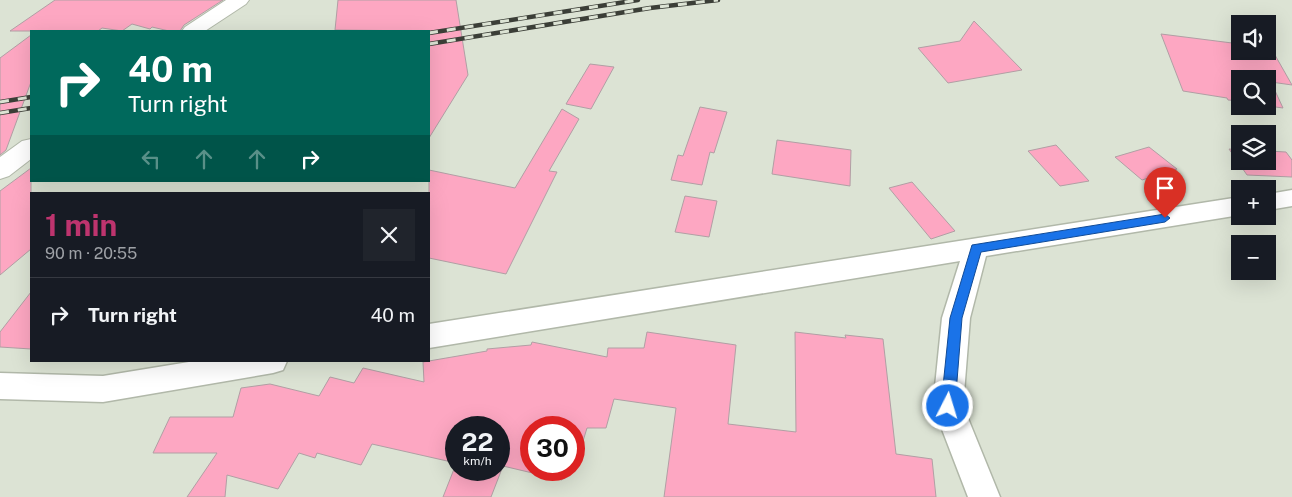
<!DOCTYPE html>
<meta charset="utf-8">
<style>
body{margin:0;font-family:"Public Sans",sans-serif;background:#20242c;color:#f1f3f6;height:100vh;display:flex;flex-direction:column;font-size:19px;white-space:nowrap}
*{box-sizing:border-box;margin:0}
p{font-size:16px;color:#9ea1a6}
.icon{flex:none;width:28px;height:28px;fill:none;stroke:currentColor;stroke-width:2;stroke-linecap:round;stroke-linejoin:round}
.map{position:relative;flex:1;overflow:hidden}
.details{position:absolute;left:30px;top:192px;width:400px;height:170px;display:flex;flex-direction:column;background:#171b24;border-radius:0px;box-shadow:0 5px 20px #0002}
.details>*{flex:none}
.guide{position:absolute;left:30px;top:30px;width:400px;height:152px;border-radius:0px;box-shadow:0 5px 20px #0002;background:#00695c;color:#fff;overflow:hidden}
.tools{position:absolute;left:1231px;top:15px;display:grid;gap:10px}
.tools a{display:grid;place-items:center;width:45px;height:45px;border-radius:0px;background:#171b24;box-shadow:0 5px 20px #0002;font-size:25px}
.speed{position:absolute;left:445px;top:416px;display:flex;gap:10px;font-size:25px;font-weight:700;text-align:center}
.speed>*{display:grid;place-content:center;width:65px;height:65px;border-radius:50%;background:#171b24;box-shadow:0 5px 20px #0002;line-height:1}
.speed small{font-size:12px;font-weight:400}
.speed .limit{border:8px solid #d22;background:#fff;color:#111}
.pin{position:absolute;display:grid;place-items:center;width:42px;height:42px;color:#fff;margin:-51px -21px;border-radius:50% 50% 50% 0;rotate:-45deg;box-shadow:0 0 5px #0007}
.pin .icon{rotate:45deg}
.me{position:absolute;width:55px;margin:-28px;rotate:5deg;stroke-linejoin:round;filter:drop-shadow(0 0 4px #0008)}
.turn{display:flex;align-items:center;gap:18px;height:105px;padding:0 15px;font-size:22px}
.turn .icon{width:65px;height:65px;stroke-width:2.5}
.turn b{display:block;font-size:35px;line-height:42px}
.lanes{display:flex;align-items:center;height:48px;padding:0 15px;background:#0003;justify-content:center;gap:25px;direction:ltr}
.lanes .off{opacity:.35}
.round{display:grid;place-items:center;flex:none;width:52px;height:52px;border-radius:0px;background:#20242c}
.overview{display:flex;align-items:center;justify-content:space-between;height:85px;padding:0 15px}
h1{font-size:30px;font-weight:700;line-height:38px;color:#be346e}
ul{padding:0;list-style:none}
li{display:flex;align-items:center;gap:15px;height:75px;padding:0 15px;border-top:1px solid #363941}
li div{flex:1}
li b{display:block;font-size:19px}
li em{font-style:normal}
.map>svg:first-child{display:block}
.building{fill:#fda7c2;stroke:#b19fa4}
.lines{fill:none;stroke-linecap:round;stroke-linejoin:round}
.street-casing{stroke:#b1b8a9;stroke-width:3}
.secondary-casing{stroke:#b1b8a9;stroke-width:2}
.street{fill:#fff;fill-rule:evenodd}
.secondary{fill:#fff;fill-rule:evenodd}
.rail-casing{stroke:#3b3e37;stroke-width:4.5}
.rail{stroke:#dce3d4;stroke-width:3;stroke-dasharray:9;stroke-linecap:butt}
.route{fill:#1a73e8;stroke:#114b97}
</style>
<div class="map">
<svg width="1292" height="497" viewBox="0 0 1292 497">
<rect width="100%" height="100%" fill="#dce3d4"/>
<path class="building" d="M 55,0 L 223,0 L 184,25 L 180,31 L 169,31 L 152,27 L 150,29 L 132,24 L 122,31 L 102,28 L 98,31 L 10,31 Z
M 338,0 L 456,0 L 468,75 L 429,138 L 429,31 L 335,30 Z
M 974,21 L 1022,70 L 948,83 L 918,48 L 960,41 Z
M 1161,34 L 1240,44 L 1240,51 L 1268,51 L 1268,47 L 1271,48 L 1292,85 L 1271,82 L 1283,108 L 1268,106 L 1268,79 L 1240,79 L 1240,101 L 1228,100 L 1227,98 L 1183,91 Z
M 31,35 L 31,82 L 6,150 L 0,155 L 0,58 Z
M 590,64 L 614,67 L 591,109 L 566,104 Z
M 700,107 L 727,112 L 714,153 L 710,152 L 702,185 L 671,180 L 678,155 L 683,156 Z
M 562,109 L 579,119 L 549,171 L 557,172 L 506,274 L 429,258 L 429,170 L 515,188 Z
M 777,140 L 851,150 L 850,186 L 772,174 Z
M 1056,145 L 1089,181 L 1060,186 L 1028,151 Z
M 1149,147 L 1177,169 L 1142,180 L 1115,157 Z
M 1229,149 L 1240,150 L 1240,161 L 1268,161 L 1268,151 L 1286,152 L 1292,160 L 1292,177 L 1247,175 Z
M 31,168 L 31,249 L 0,275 L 0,191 Z
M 912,182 L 955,231 L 931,239 L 889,188 Z
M 685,196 L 717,201 L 709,237 L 675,232 Z
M 31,292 L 31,349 L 0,347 L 0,332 Z
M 647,332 L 736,345 L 728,424 L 796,432 L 795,332 L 846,338 L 845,335 L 883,339 L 896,454 L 932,459 L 936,497 L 664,497 L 676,408 L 614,399 L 606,428 L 587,428 L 583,441 L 575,439 L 574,443 L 574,428 L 531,428 L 531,470 L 565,470 L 562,480 L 503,466 L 491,497 L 443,497 L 456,464 L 456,470 L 499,470 L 499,428 L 456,428 L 456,463 L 372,444 L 361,465 L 317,453 L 315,458 L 299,453 L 278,489 L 227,475 L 225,497 L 187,497 L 217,453 L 153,453 L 170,417 L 233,417 L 241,388 L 270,384 L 319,396 L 330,377 L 354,383 L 363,368 L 424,382 L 423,362 L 487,351 L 487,349 L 531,345 L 532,342 L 607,357 L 608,348 L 644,348 Z"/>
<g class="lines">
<g class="street-casing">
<path id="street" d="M 1292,190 L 1292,206 L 1268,210 L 1268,194 Z
M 1240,197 L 1240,215 L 986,256 L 970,318 L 963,406 L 1000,497 L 968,497 L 933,406 L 942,318 L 960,261 L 429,348 L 429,324 Z
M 195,361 L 287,361 L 283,370 L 273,373 L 103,402 L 0,399 L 0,373 L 103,376 Z"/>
</g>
<g class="secondary-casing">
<path id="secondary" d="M 226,0 L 249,0 L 246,4 L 205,31 L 182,31 L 185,27 Z
M 31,139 L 31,159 L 9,176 L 0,179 L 0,157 L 22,141 Z"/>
</g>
<use href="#street" class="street"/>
<use href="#secondary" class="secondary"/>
<g class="rail-casing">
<path id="rail" d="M 429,33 L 638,0
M 429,44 L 650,8 L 718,0
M 0,102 L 31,97
M 0,113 L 31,108"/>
</g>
<use href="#rail" class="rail"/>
</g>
<path class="route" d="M 1165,214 L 1170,218 L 1165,222 L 981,252 L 962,318 L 955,406 L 953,410 L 948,412 L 943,410 L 941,406 L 950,318 L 972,245 Z"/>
</svg>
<div class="tools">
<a><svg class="icon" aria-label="sound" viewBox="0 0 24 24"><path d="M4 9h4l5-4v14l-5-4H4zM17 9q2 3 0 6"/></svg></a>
<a><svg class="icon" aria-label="search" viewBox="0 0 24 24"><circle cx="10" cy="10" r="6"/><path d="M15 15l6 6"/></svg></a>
<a><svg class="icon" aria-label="layers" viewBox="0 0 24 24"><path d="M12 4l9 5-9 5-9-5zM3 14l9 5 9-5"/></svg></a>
<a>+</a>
<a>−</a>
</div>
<div class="speed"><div>22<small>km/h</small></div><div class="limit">30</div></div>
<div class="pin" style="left:1165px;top:218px;background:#d93025"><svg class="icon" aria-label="arrive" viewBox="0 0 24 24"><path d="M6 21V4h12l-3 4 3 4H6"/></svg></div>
<svg class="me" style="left:948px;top:406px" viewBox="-20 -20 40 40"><circle r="17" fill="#1a73e8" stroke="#fff" stroke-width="3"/><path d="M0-11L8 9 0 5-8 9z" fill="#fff"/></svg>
<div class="guide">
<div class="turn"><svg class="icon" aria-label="right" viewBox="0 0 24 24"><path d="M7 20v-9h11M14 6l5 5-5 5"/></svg><div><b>40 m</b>Turn right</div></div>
<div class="lanes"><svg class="icon off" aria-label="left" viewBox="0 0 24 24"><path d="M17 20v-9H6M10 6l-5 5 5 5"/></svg><svg class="icon off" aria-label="ahead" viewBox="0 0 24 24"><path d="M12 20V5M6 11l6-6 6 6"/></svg><svg class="icon off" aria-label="ahead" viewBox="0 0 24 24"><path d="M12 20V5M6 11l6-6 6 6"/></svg><svg class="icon" aria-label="right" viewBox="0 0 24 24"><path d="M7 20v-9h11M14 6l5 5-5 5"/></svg></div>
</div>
<section class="details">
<div class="overview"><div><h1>1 min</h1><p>90 m · 20:55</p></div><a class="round"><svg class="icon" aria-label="close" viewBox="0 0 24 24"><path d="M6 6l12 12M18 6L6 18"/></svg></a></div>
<ul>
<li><svg class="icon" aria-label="right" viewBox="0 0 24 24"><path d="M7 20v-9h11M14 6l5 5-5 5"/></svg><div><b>Turn right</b></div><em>40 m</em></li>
</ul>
</section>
</div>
